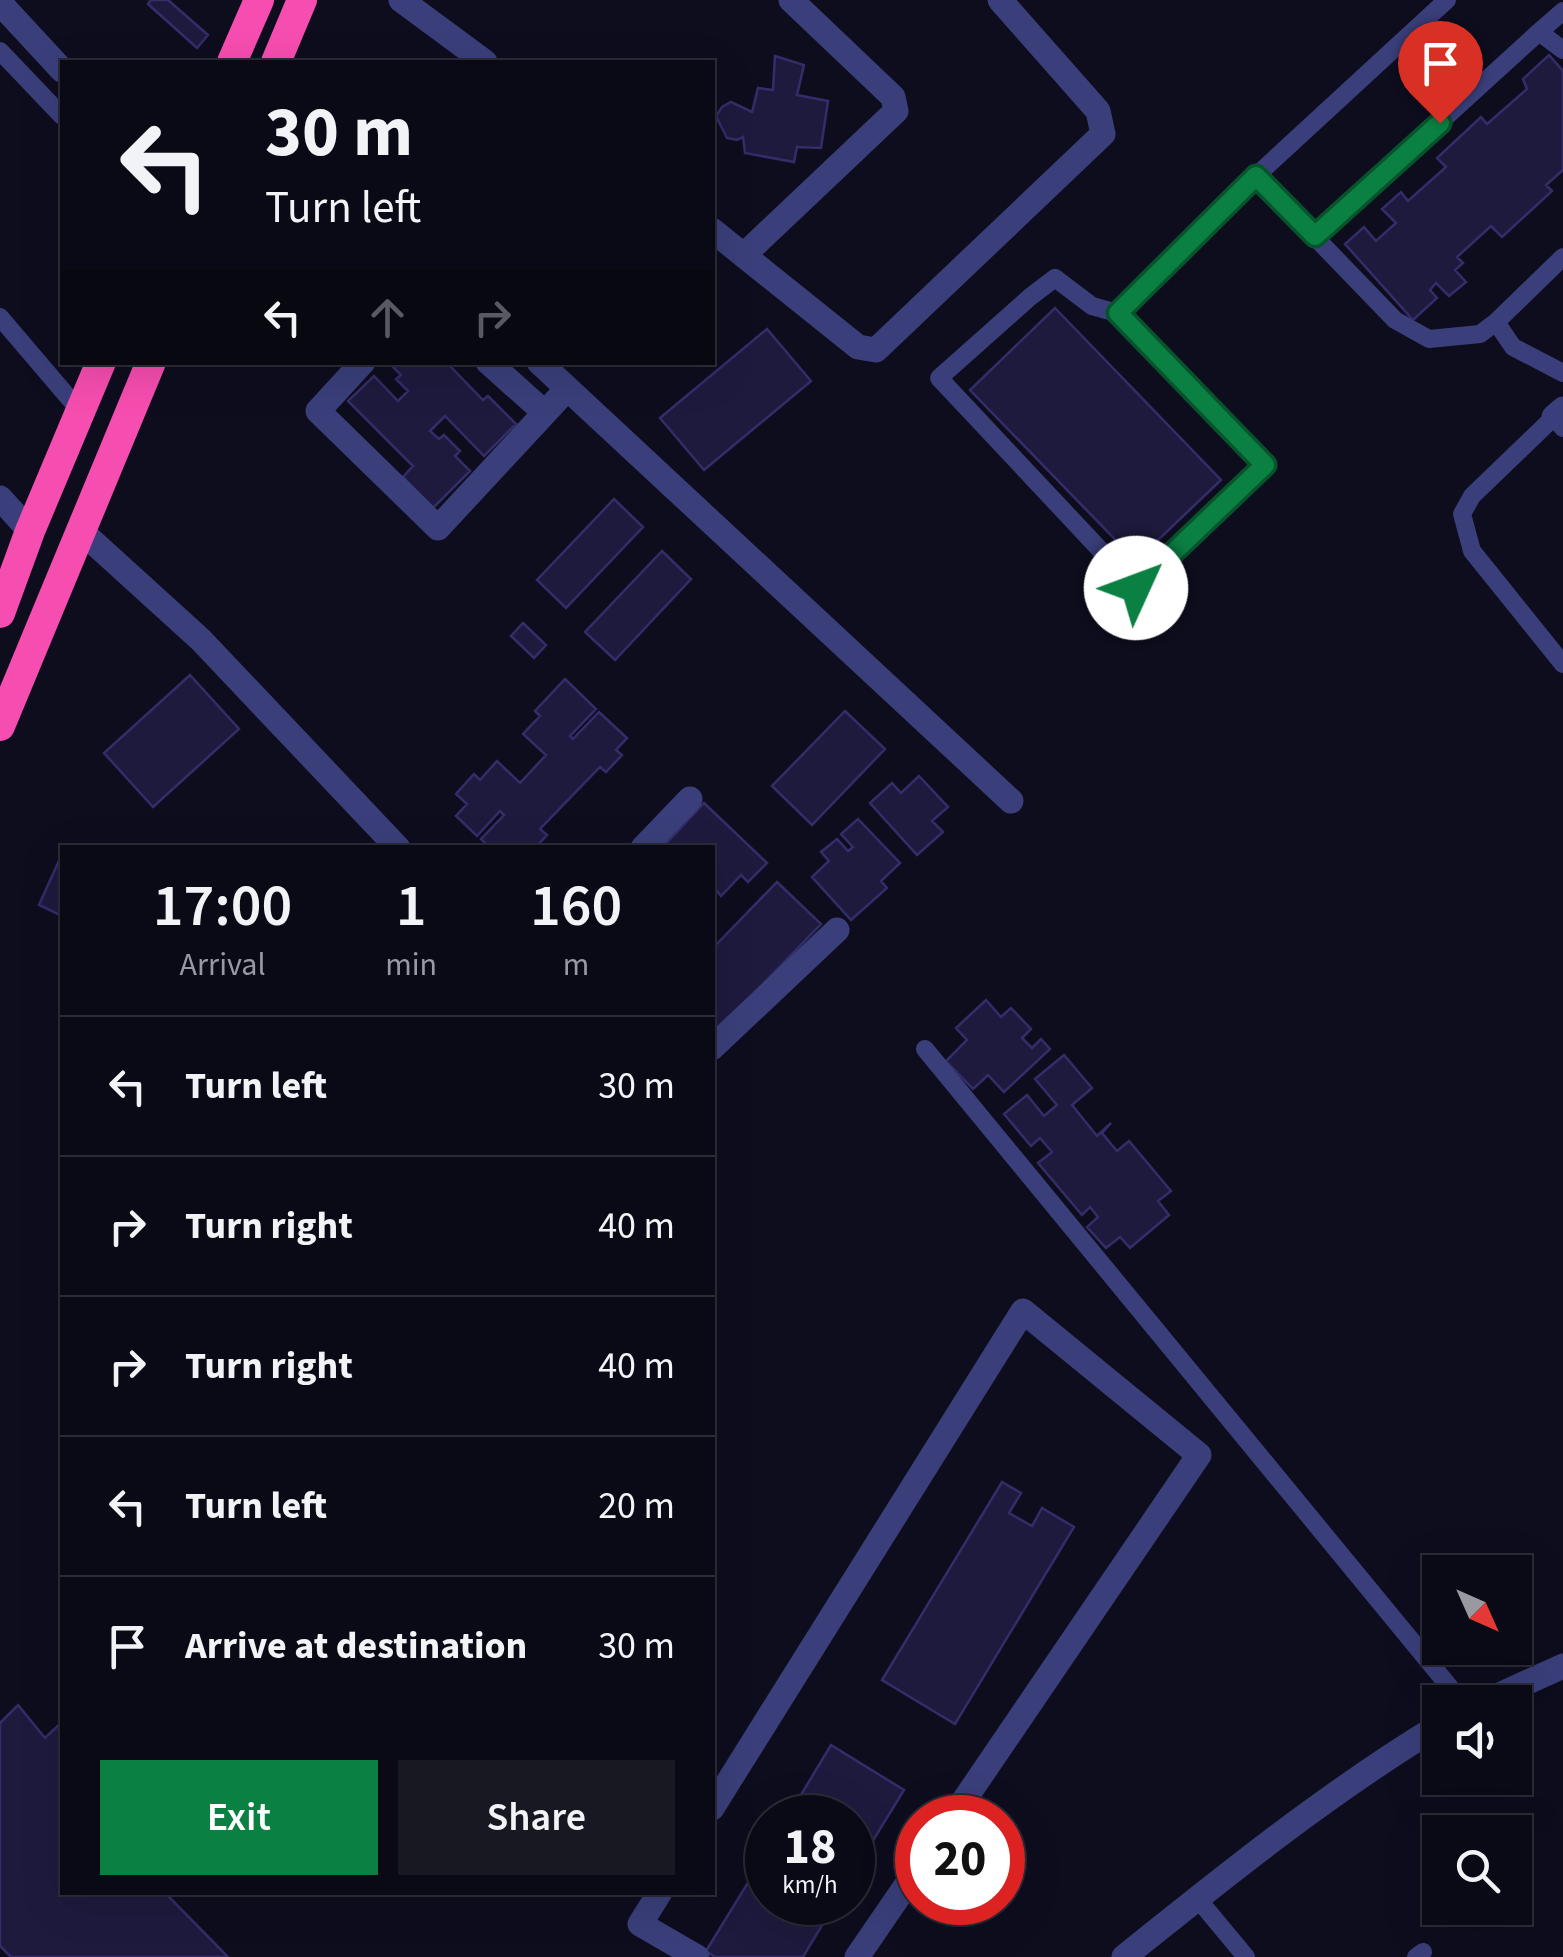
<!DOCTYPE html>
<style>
body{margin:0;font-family:"Source Sans 3",sans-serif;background:#181823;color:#f1f3f6;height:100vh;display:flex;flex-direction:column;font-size:38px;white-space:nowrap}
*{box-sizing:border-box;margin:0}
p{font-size:32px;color:#999aa1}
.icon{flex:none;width:55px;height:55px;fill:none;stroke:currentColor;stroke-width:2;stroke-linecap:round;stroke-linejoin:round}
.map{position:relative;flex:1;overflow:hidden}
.drawer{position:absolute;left:60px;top:845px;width:655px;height:1050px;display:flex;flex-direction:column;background:#0a0a16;border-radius:0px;box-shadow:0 10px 40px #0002,0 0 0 2px #2a2b35}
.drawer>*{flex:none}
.banner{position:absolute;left:60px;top:60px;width:655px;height:305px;border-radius:0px;box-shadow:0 10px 40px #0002,0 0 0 2px #2a2b35;background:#0a0a16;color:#f1f3f6;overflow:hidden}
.needle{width:65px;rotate:135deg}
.tools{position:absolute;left:1422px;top:1555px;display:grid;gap:20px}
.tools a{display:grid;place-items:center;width:110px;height:110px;border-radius:0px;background:#0a0a16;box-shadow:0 10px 40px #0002,0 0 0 2px #2a2b35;font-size:50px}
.speed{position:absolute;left:745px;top:1795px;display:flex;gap:20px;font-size:50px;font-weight:700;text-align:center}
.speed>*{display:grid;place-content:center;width:130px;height:130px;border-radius:50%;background:#0a0a16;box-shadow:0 10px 40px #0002,0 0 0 2px #2a2b35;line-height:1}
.speed small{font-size:25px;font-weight:400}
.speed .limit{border:15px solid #d22;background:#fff;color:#111}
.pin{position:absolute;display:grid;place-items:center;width:85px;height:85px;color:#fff;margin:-102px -42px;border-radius:50% 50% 50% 0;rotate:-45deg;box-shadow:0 0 10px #0007}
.pin .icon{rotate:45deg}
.me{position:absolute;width:110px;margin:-55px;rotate:47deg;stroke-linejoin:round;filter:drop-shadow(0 0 8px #0008)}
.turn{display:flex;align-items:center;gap:35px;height:210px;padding:0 40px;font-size:45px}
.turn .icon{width:130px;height:130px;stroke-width:2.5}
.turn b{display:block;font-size:70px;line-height:85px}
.lanes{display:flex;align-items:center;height:95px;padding:0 40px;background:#0003;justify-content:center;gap:50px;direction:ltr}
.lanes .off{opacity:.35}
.eta{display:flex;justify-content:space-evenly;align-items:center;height:170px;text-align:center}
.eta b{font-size:60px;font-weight:600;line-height:70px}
.primary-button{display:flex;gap:20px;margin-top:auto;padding:20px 40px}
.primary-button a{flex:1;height:115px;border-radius:0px;background:#0b8043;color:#fff;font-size:40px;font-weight:600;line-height:115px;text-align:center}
.primary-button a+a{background:#181823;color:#f1f3f6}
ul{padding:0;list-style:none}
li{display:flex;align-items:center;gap:30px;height:140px;padding:0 40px;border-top:2px solid #2a2b35}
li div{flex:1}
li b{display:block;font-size:38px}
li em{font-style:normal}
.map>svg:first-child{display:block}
.building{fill:#1e1a3e;stroke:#332d69;stroke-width:2.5}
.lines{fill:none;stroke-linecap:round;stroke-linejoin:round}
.lane{stroke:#3a3f7b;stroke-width:18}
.street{stroke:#3a3f7b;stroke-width:25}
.highway{stroke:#f64db0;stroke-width:30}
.route-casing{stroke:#07532c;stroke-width:25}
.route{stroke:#0b8043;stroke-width:18}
</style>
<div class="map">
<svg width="1563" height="1957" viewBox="0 0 1563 1957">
<rect width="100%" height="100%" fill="#0e0d1e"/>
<path class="building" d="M 151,0 L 168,0 L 208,35 L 197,48 L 148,4 Z
M 1549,55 L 1563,71 L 1563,170 L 1546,185 L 1552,191 L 1502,237 L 1491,226 L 1457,257 L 1463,263 L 1455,270 L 1466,282 L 1449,296 L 1436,283 L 1430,290 L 1437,298 L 1413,320 L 1345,244 L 1364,227 L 1376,241 L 1396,223 L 1382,209 L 1401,192 L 1408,201 L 1446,167 L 1437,158 L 1481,117 L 1487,124 L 1527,89 L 1523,79 Z
M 775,56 L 804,65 L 797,95 L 828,101 L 821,148 L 797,147 L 794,162 L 745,153 L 743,137 L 737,140 L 727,138 L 716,116 L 722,107 L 731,102 L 752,112 L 758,88 L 773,90 Z
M 1055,308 L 1221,480 L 1136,561 L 970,390 Z
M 767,329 L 811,381 L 704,470 L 660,418 Z
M 388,362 L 446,362 L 483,400 L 488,396 L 516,424 L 484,456 L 445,416 L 430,431 L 439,439 L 444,435 L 460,451 L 455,456 L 470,471 L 433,508 L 403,477 L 413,466 L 348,401 L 374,376 L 398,401 L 408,391 L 396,379 L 401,375 Z
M 614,499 L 643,527 L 566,608 L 537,580 Z
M 662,551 L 691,579 L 615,660 L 585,632 Z
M 523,623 L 546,645 L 534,658 L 511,636 Z
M 190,675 L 239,729 L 153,807 L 104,753 Z
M 565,679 L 596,709 L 570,736 L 573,739 L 599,712 L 627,738 L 616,750 L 622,755 L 606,772 L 600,767 L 540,829 L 547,835 L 535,848 L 490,848 L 481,839 L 504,815 L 500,811 L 477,836 L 456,816 L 467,804 L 456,794 L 474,774 L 480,780 L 497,761 L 520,783 L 546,755 L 523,734 L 540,716 L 535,711 Z
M 845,711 L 885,749 L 812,825 L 772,786 Z
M 919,776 L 948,807 L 932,821 L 943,832 L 917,855 L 870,803 L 892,783 L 901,793 Z
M 704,803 L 767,863 L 748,882 L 741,875 L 721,896 L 716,890 L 712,893 L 712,848 L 662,848 Z
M 858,819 L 900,863 L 881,881 L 887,888 L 851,920 L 812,877 L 829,861 L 821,852 L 837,839 L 848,851 L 853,847 L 841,834 Z
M 62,854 L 62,916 L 39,905 Z
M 777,882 L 821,924 L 712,1037 L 712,949 Z
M 986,1000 L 1001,1017 L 1011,1008 L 1031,1029 L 1022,1038 L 1032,1048 L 1041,1039 L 1050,1049 L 1004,1092 L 988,1075 L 973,1089 L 946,1061 L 967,1040 L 956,1028 Z
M 1064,1055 L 1092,1088 L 1072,1105 L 1097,1136 L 1111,1123 L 1102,1133 L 1117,1151 L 1129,1141 L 1171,1191 L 1158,1201 L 1169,1215 L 1130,1248 L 1120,1237 L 1106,1248 L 1087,1227 L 1098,1217 L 1090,1207 L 1082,1215 L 1038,1163 L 1052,1152 L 1040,1138 L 1031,1146 L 1004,1114 L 1027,1095 L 1044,1116 L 1057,1105 L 1035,1079 Z
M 1002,1482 L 1021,1493 L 1009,1513 L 1032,1526 L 1042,1508 L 1074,1527 L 955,1724 L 882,1680 Z
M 18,1705 L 45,1738 L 62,1722 L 62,1892 L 173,1892 L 169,1897 L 228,1957 L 11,1957 L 0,1946 L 0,1723 Z
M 831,1745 L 904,1790 L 852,1875 L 852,1818 L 787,1818 Z
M 768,1850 L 768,1902 L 836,1902 L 803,1957 L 715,1957 L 706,1951 Z"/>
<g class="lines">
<path class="lane" d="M 1539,32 L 1563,11
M 0,51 L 62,116
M 1256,176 L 1395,320 L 1429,339 L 1480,334 L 1496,322 L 1563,257
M 1315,236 L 1539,32 L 1563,50
M 1055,278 L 1092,306 L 1117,313 L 1265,465 L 1136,588 L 939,378 L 1030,297 Z
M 1117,313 L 1256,176 L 1447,0
M 0,317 L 80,411
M 1496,322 L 1513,347 L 1563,373
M 1563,428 L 1554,417 L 1472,496 L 1462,514 L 1472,551 L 1563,664
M 925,1049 L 1462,1702
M 1197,1898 L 1246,1957
M 1416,1957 L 1423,1952"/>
<path class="street" d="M 401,0 L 485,62
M 0,3 L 62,70
M 712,230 L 858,347 L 876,350 L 1103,134 L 1098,111 L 1000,0
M 745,254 L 896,111 L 893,97 L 791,0
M 363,362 L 318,411 L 438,528 L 567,389
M 488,362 L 544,412
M 539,362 L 1011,801
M 1554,417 L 1563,409
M 0,498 L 30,531
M 81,531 L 201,640 L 398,848
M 643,848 L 690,799
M 712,1048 L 837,930
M 1484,1702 L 1563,1666
M 712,1808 L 1023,1311 L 1199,1455 L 952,1818
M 660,1892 L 640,1924 L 697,1957
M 857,1957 L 918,1868
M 1124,1957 C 1226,1875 1328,1793 1440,1725"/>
<path class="highway" d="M 232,62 L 259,0
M 276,62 L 302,0
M 0,613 L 30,531 L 101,362
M 0,726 L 151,362"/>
</g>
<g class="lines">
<g class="route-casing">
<path id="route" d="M 1136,588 L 1265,465 L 1118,313 L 1256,176 L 1315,236 L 1440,123"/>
</g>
<use href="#route" class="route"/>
</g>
</svg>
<div class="tools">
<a><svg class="needle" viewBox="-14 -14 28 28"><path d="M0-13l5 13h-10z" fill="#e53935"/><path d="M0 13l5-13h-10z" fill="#999aa1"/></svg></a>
<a><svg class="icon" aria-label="sound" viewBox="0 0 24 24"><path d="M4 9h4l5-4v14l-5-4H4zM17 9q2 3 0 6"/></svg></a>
<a><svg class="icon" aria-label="search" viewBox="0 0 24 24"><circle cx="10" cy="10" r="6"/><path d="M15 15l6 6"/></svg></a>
</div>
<div class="speed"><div>18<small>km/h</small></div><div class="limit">20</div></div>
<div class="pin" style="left:1440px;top:123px;background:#d93025"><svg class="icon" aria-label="arrive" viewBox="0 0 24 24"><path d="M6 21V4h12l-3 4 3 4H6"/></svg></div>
<svg class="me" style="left:1136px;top:588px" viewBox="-20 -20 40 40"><circle r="19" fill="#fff"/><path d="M0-13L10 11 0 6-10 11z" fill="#0b8043"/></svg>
<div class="banner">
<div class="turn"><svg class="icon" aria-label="left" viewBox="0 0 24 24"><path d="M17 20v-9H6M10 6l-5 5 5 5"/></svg><div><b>30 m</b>Turn left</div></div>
<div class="lanes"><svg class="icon" aria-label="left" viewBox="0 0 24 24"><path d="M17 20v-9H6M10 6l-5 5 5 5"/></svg><svg class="icon off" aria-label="ahead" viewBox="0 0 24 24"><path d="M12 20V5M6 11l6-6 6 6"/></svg><svg class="icon off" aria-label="right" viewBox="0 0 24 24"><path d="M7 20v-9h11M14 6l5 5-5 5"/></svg></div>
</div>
<section class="drawer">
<div class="eta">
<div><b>17:00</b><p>Arrival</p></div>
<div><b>1</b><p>min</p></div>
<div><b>160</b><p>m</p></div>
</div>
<ul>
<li><svg class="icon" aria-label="left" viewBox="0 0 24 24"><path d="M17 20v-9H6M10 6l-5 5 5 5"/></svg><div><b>Turn left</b></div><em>30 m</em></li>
<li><svg class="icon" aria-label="right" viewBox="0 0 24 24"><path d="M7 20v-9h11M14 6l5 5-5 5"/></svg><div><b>Turn right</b></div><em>40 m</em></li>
<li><svg class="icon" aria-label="right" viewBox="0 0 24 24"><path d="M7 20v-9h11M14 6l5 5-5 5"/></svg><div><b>Turn right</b></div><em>40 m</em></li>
<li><svg class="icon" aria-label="left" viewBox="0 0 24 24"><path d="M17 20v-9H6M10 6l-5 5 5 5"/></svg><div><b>Turn left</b></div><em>20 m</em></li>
<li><svg class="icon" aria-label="arrive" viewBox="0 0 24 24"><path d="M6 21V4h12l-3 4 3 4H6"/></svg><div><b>Arrive at destination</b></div><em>30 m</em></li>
</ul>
<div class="primary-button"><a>Exit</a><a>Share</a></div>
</section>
</div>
